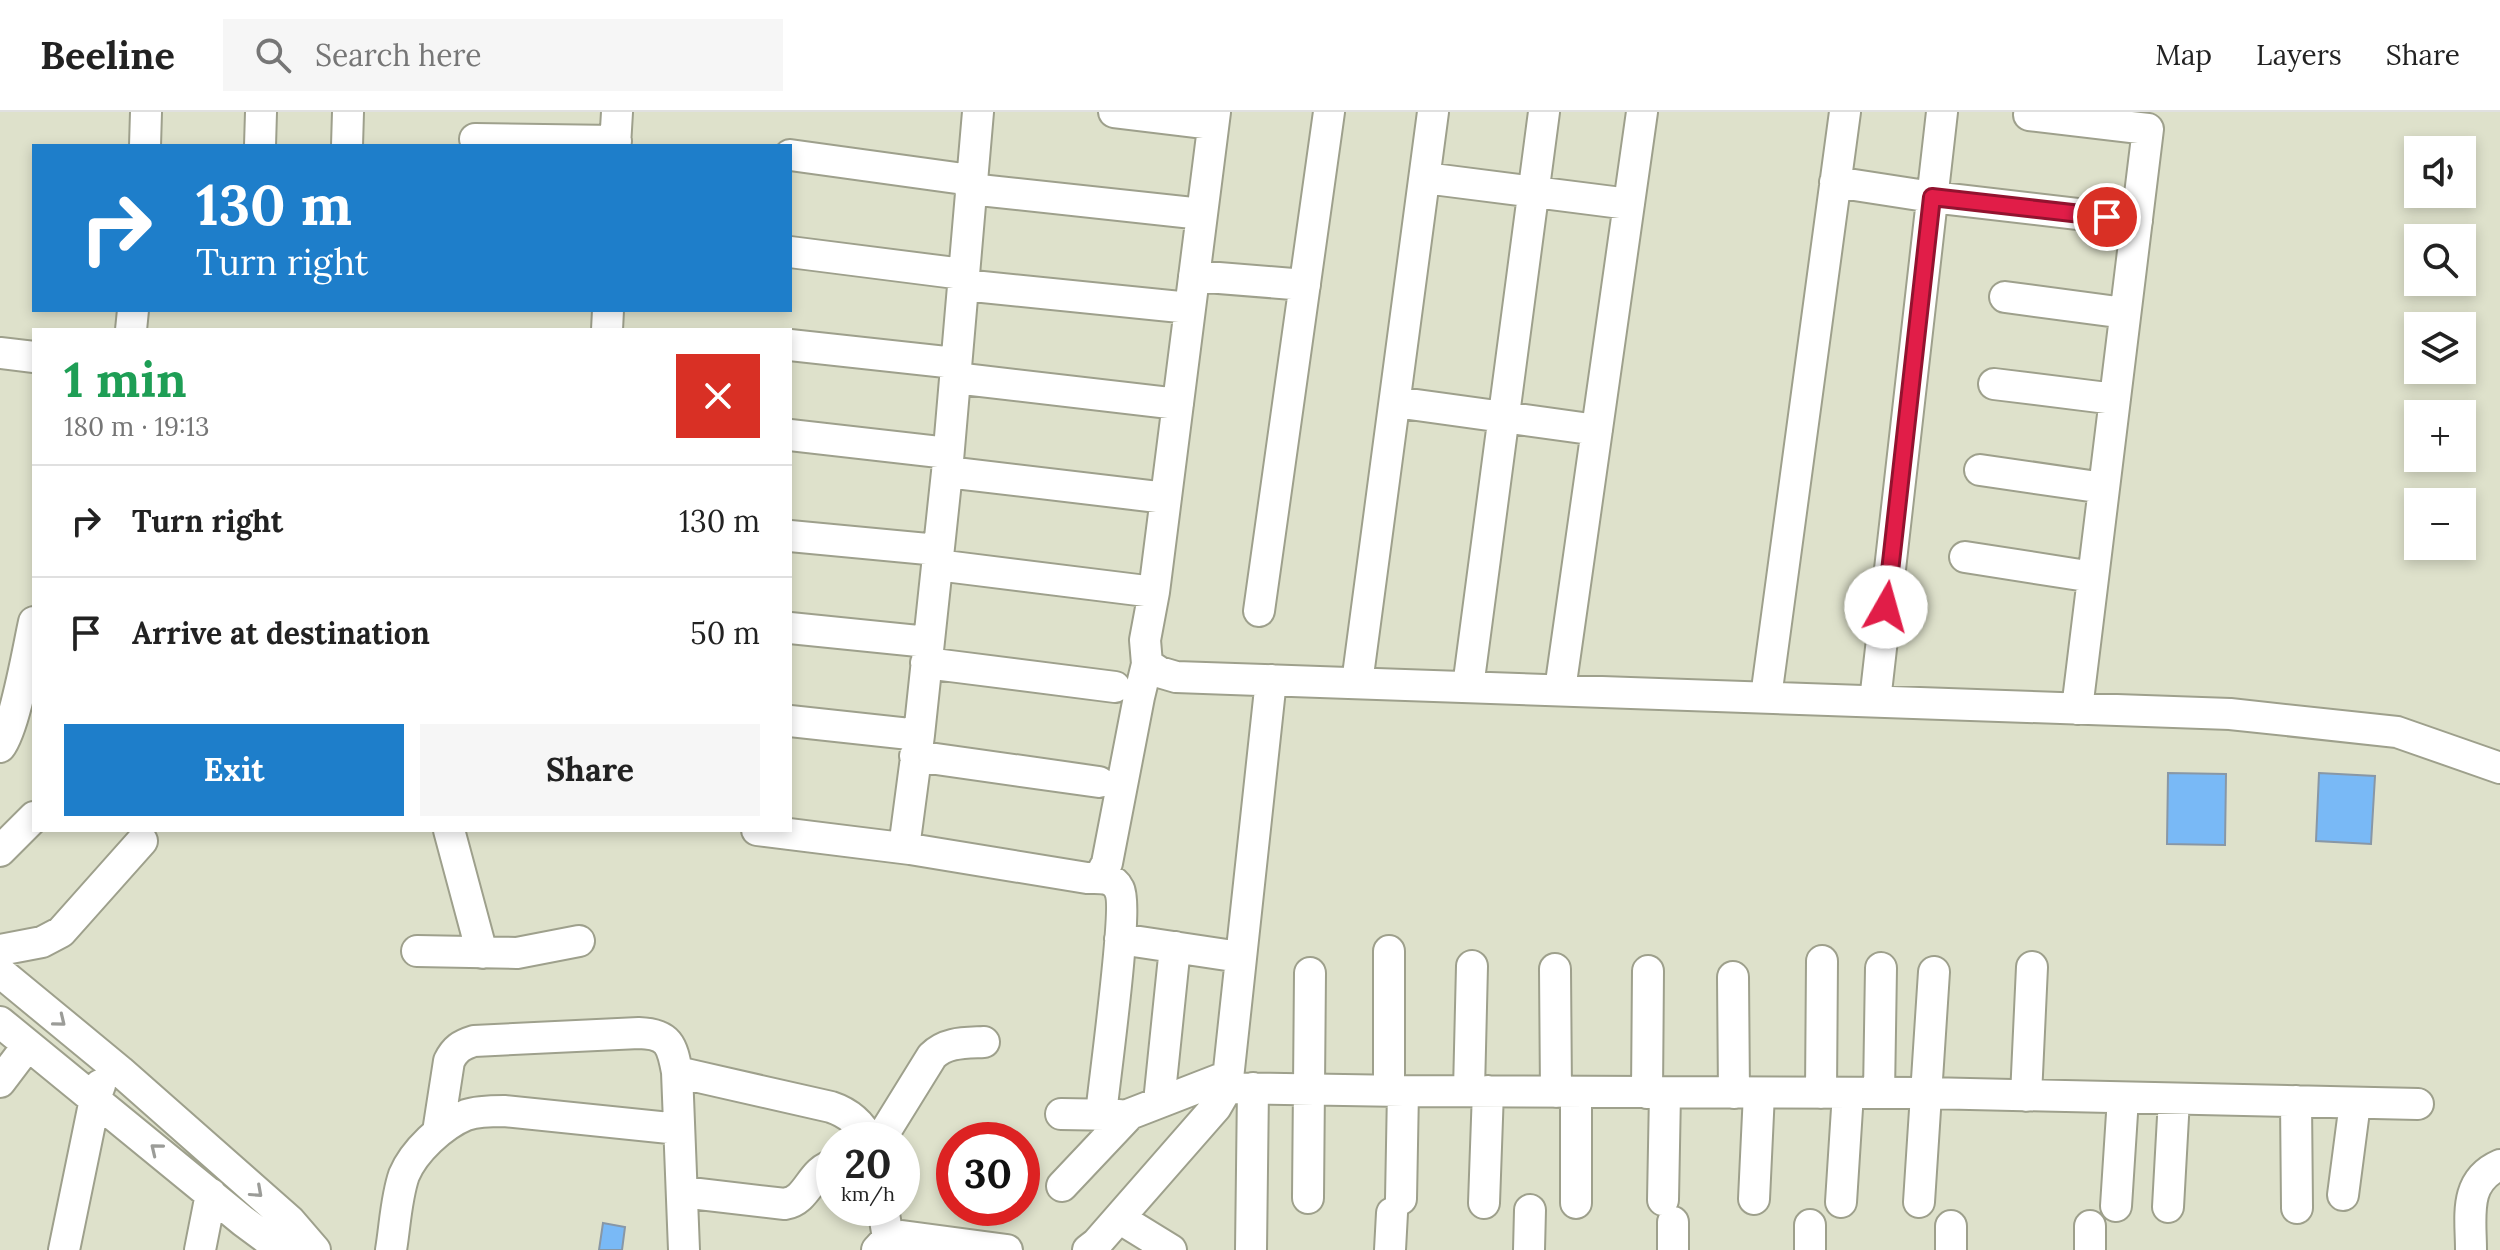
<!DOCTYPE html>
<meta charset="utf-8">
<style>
body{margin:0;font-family:Lora,serif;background:#f6f6f6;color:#222;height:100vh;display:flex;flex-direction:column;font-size:30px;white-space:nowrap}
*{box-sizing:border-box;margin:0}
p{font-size:26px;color:#767676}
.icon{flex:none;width:44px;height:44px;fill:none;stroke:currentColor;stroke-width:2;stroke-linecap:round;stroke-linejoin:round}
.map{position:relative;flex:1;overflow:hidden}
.details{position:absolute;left:32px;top:216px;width:760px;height:504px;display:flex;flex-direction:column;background:#fff;border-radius:0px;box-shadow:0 4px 12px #0003}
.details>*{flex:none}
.banner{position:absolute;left:32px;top:32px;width:760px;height:168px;border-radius:0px;box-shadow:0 4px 12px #0003;background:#1e7eca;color:#fff;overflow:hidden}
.buttons{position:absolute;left:2404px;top:24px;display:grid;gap:16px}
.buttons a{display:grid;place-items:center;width:72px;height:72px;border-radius:0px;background:#fff;box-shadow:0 4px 12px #0003;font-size:40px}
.speed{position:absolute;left:816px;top:1010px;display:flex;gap:16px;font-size:40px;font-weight:700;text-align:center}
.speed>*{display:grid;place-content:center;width:104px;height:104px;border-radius:50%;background:#fff;box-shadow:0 4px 12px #0003;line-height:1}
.speed small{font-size:20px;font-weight:400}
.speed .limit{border:12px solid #d22;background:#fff;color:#111}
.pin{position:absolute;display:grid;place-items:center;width:68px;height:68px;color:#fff;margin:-34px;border:4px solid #fff;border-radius:50%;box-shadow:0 2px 8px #0007}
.me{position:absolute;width:88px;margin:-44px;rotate:7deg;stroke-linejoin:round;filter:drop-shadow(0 0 6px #0008)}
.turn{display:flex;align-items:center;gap:28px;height:168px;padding:0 32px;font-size:36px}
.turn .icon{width:104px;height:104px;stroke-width:2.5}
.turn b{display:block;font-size:56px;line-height:68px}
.round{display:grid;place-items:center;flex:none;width:84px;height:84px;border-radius:0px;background:#f6f6f6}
.head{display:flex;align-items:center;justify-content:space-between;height:136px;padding:0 32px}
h1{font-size:48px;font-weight:700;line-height:60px;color:#1e9e55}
.cta{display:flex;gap:16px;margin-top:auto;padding:16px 32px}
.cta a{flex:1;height:92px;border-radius:0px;background:#1e7eca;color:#fff;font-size:32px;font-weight:700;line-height:92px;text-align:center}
.cta a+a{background:#f6f6f6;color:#222}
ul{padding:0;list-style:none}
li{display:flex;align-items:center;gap:24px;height:112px;padding:0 32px;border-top:2px solid #e0e0e0}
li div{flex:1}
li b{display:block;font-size:30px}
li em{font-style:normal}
header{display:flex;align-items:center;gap:48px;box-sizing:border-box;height:112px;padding:0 40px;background:#fff;border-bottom:2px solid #e0e0e0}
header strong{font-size:38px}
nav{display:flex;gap:44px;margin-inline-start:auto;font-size:28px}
.search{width:560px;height:72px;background:#f6f6f6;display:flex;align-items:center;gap:20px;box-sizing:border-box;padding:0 28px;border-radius:0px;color:#767676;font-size:30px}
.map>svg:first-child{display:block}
.building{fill:#79b9f6;stroke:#8897a6;stroke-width:2}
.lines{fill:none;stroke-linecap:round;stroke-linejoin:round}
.minor-casing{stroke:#9ea08c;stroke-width:34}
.minor{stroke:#fff;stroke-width:30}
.oneway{stroke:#9b9c98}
.route-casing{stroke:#92132f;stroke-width:20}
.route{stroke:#e11d48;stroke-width:14}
</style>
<header>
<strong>Beeline</strong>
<div class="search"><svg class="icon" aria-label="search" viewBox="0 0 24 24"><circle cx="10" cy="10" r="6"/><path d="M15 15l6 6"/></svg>Search here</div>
<nav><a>Map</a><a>Layers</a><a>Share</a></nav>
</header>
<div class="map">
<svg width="2500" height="1138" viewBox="0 0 2500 1138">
<rect width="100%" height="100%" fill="#dee1cb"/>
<path class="building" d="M 2168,661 L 2226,662 L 2225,733 L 2167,732 Z
M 2319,661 L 2375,664 L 2371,732 L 2316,729 Z
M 603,1111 L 625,1115 L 622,1138 L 599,1138 Z"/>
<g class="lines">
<g class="minor-casing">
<path id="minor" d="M 1114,0 L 1213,12
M 2029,3 L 2148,17 L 2077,597
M 475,27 L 616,29
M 145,34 L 146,0
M 260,34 L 261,0
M 347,34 L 348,0
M 615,34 L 617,0
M 790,43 L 971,68
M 1425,66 L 1629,92
M 1835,70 L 1932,85 L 2137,109
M 970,77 L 1202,102
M 790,140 L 963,162
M 1194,164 L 1305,173
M 963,173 L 1190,196
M 2005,185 L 2125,201
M 131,218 L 133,198
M 607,218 L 608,198
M 790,233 L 955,251
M 0,241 L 34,245
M 955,266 L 1178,292
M 1994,272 L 2115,287
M 1395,290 L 1597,318
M 790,323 L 948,341
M 1980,358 L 2104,376
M 947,360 L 1166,386
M 790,424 L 938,438
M 1965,445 L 2093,465
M 937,453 L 1154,480
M 1259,499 L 1329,0
M 790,516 L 928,530
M 926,551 L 1115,575
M 1147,552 L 1159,560 L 1176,565 L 2230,602 L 2397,620 L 2500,656
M 1357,571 L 1433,0
M 1468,575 L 1544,0
M 1560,578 L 1642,0
M 1766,585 L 1845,0
M 1875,589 L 1942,0
M 790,609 L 919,623
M 0,635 C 15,616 28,537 34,510
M 915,644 L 1099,670
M 449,718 L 482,841
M 757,718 L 910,737 L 1087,766 C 1098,766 1113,764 1119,777 C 1129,795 1104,970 1101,1003
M 904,736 L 919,623 L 947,360 L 978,0
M 0,739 L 34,705
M 1100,764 L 1107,751 L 1139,585 L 1147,552 L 1145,528 L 1154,480 L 1215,0
M 1120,827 L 1240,845
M 0,838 L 42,830 L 61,820 L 142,729
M 417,839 L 517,841 L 579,829
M 1555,857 L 1556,980
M 0,860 L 120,959 L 290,1109 L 315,1138
M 1733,865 L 1734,981
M 0,910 L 243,1109 L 282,1138
M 677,960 L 831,995 C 849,1001 861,1011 869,1028
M 0,970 L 28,933
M 1227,976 L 1403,979 L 1927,981 L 2418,992
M 1389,978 L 1389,839
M 1469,978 L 1472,854
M 1576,980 L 1576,1091
M 1647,981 L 1648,859
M 1821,981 L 1822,849
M 1879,981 L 1881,856
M 2026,984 L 2032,855
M 2296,989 L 2297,1096
M 1159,990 L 1175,835
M 1061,1002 L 1119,1003
M 438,1020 L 449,949 C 455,937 461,933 474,929 L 639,921 C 669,922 672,933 677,960 L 684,1138
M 880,1028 L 932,944 C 946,930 964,931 984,930
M 1062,1074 L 1130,1002 L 1228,964
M 682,1080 L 785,1092 C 809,1088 810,1058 834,1053
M 2343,1083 L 2355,991
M 1308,1086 L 1310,861
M 1401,1087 L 1403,979
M 1754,1087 L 1759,981
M 1663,1088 L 1665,981
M 1841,1090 L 1848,981
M 1919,1090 L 1934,860
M 1484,1091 L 1488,979
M 2116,1094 L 2123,986
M 2168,1095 L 2174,987
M 883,1096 L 888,1126
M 1119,1106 L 1171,1138
M 1951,1114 L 1951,1138
M 64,1138 L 95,987 L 100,973
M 200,1138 L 211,1082
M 391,1138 C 395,1114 396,1086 404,1063 C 414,1039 442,1013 466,1003 C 478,999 492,999 504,999 L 679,1017
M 877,1138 L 888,1126 L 902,1124 L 1007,1138
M 1088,1138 L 1097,1131 L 1216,995 L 1227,976 L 1271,568
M 1251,1138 L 1253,976
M 1390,1138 L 1392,1101
M 1529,1138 L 1530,1098
M 1673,1138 L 1673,1110
M 1810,1138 L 1810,1113
M 2090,1138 L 2090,1114
M 2471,1138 C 2471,1105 2463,1069 2500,1053"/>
</g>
<use href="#minor" class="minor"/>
</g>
<defs><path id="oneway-chevron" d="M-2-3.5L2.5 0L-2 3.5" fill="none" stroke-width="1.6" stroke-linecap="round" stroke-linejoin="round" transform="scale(2)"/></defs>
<g class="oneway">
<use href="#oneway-chevron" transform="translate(60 909) rotate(39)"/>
<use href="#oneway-chevron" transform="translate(156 1037) rotate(-141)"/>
<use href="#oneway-chevron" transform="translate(257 1080) rotate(42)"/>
</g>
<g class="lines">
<g class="route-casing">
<path id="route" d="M 1886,495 L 1932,85 L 2107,105"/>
</g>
<use href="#route" class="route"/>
</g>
</svg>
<div class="buttons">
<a><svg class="icon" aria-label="sound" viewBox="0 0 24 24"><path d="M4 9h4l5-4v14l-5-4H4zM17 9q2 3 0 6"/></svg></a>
<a><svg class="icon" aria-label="search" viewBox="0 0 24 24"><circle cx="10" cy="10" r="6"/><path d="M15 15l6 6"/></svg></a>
<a><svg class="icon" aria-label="layers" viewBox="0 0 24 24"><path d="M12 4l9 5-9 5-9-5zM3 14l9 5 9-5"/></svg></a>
<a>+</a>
<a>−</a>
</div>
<div class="speed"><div>20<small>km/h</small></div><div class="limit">30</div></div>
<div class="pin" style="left:2107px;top:105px;background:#d93025"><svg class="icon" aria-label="arrive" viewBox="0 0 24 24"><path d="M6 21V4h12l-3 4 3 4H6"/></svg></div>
<svg class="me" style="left:1886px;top:495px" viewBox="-20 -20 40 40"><circle r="19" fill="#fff"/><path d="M0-13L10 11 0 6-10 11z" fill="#e11d48"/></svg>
<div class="banner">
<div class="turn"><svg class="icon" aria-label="right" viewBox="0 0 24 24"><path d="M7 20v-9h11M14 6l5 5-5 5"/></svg><div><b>130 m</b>Turn right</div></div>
</div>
<section class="details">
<div class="head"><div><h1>1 min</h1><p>180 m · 19:13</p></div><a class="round" style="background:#d93025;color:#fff"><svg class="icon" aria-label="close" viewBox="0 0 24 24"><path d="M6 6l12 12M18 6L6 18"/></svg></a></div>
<ul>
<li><svg class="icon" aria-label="right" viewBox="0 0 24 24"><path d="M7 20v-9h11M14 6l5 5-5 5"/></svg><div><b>Turn right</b></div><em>130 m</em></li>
<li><svg class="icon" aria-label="arrive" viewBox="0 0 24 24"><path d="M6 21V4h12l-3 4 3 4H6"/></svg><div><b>Arrive at destination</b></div><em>50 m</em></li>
</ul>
<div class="cta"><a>Exit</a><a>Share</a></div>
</section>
</div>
